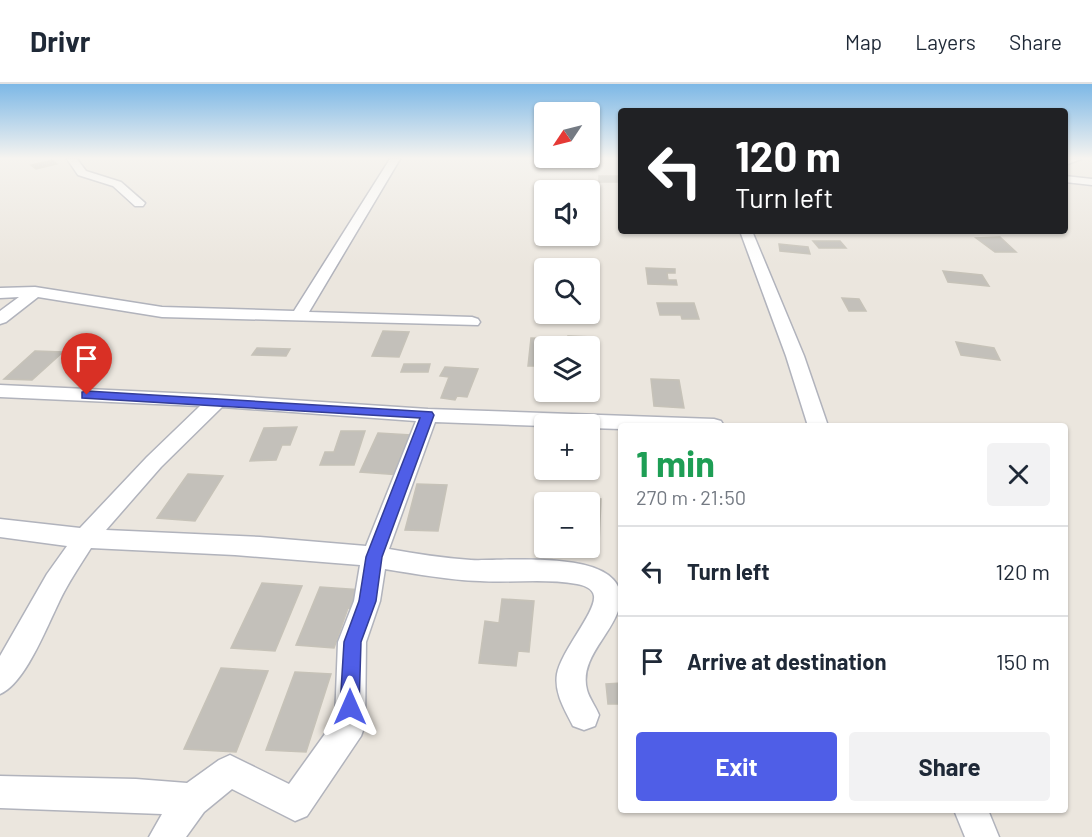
<!DOCTYPE html>
<meta charset="utf-8">
<style>
body{margin:0;font-family:Barlow,sans-serif;background:#f2f2f3;color:#1f2937;height:100vh;display:flex;flex-direction:column;font-size:22px;white-space:nowrap}
*{box-sizing:border-box;margin:0}
p{font-size:20px;color:#747a83}
.icon{flex:none;width:33px;height:33px;fill:none;stroke:currentColor;stroke-width:2;stroke-linecap:round;stroke-linejoin:round}
.map{position:relative;flex:1;overflow:hidden}
.sheet{position:absolute;left:618px;top:339px;width:450px;height:390px;display:flex;flex-direction:column;background:#fff;border-radius:6px;box-shadow:0 2px 4px #0004}
.sheet>*{flex:none}
.hud{position:absolute;left:618px;top:24px;width:450px;height:126px;border-radius:6px;box-shadow:0 2px 4px #0004;background:#202124;color:#fff;overflow:hidden}
.needle{width:39px;rotate:235deg}
.buttons{position:absolute;left:534px;top:18px;display:grid;gap:12px}
.buttons a{display:grid;place-items:center;width:66px;height:66px;border-radius:6px;background:#fff;box-shadow:0 2px 4px #0004;font-size:30px}
.pin{position:absolute;display:grid;place-items:center;width:51px;height:51px;color:#fff;margin:-62px -26px;border-radius:50% 50% 50% 0;rotate:-45deg;box-shadow:0 0 6px #0007}
.pin .icon{rotate:45deg}
.me{position:absolute;width:66px;margin:-33px;rotate:0deg;stroke-linejoin:round;filter:drop-shadow(0 0 4px #0008)}
.turn{display:flex;align-items:center;gap:21px;height:126px;padding:0 18px;font-size:27px}
.turn .icon{width:78px;height:78px;stroke-width:2.5}
.turn b{display:block;font-size:42px;line-height:51px}
.round{display:grid;place-items:center;flex:none;width:63px;height:63px;border-radius:6px;background:#f2f2f3}
.overview{display:flex;align-items:center;justify-content:space-between;height:102px;padding:0 18px}
h1{font-size:36px;font-weight:700;line-height:45px;color:#1e9e55}
.button{display:flex;gap:12px;margin-top:auto;padding:12px 18px}
.button a{flex:1;height:69px;border-radius:6px;background:#4f5ee7;color:#fff;font-size:24px;font-weight:700;line-height:69px;text-align:center}
.button a+a{background:#f2f2f3;color:#1f2937}
ul{padding:0;list-style:none}
li{display:flex;align-items:center;gap:18px;height:90px;padding:0 18px;border-top:2px solid #e0e1e3}
li div{flex:1}
li b{display:block;font-size:22px}
li em{font-style:normal}
header{display:flex;align-items:center;gap:36px;box-sizing:border-box;height:84px;padding:0 30px;background:#fff;border-bottom:2px solid #e0e1e3}
header strong{font-size:28px}
nav{display:flex;gap:33px;margin-inline-start:auto;font-size:21px}
.map>svg:first-child{display:block}
.building{fill:#c3c0ba;stroke:#c6c2b8;stroke-width:1.5}
.lines{fill:none;stroke-linecap:round;stroke-linejoin:round}
.minor-casing{stroke:#b1b3bc;stroke-width:3}
.minor{fill:#fff;fill-rule:evenodd}
.route{fill:#4f5ee7;stroke:#333d96;stroke-width:1.5}
</style>
<header>
<strong>Drivr</strong>
<nav><a>Map</a><a>Layers</a><a>Share</a></nav>
</header>
<div class="map">
<svg width="1092" height="753" viewBox="0 0 1092 753">
<rect width="100%" height="100%" fill="#ebe6de"/>
<path class="building" d="M 52,76 L 57,80 L 36,85 L 31,81 Z
M 599,92 L 621,92 L 621,98 L 599,98 Z
M 1000,153 L 1016,168 L 995,168 L 976,154 Z
M 813,157 L 840,157 L 846,164 L 819,164 Z
M 779,160 L 808,163 L 810,170 L 780,167 Z
M 646,184 L 675,185 L 675,189 L 667,189 L 668,196 L 676,196 L 677,201 L 648,200 Z
M 943,187 L 982,191 L 989,202 L 948,198 Z
M 842,214 L 859,215 L 866,227 L 849,227 Z
M 657,219 L 694,219 L 699,235 L 682,235 L 681,231 L 660,231 Z
M 383,247 L 409,248 L 399,273 L 372,272 Z
M 568,252 L 593,253 L 593,280 L 590,280 L 590,262 L 568,262 Z
M 531,254 L 555,255 L 555,262 L 544,262 L 544,282 L 528,282 Z
M 956,258 L 994,264 L 1000,276 L 961,271 Z
M 257,264 L 290,265 L 286,272 L 252,271 Z
M 35,267 L 63,268 L 32,296 L 4,295 Z
M 404,280 L 430,280 L 428,288 L 401,288 Z
M 445,283 L 478,285 L 467,313 L 457,312 L 455,316 L 441,314 L 449,293 L 440,292 Z
M 651,295 L 679,296 L 684,324 L 654,322 Z
M 297,343 L 290,361 L 282,361 L 276,376 L 250,377 L 264,344 Z
M 341,347 L 365,347 L 354,381 L 320,381 L 325,368 L 334,368 Z
M 378,349 L 411,351 L 409,371 L 401,370 L 398,379 L 405,380 L 401,391 L 360,388 Z
M 188,390 L 223,392 L 195,437 L 157,434 Z
M 417,400 L 447,401 L 438,447 L 405,446 Z
M 573,412 L 601,415 L 599,460 L 590,459 L 590,418 L 555,418 L 555,415 L 573,417 Z
M 262,499 L 302,502 L 275,567 L 231,564 Z
M 320,503 L 363,506 L 356,525 L 348,524 L 334,564 L 296,561 Z
M 502,515 L 534,517 L 529,568 L 518,567 L 516,582 L 479,579 L 485,537 L 499,539 Z
M 221,584 L 268,587 L 236,668 L 184,665 Z
M 295,588 L 331,590 L 306,668 L 266,666 Z
M 621,599 L 621,620 L 608,620 L 606,600 Z"/>
<g class="lines">
<g class="minor-casing">
<path id="minor" d="M 67,75 L 77,75 L 86,87 L 121,98 L 145,119 L 143,122 L 135,122 L 113,102 L 78,91 Z
M 390,75 L 400,75 L 309,228 L 472,233 L 478,235 L 480,238 L 478,241 L 162,233 L 38,213 L 6,238 L 0,240 L 0,227 L 19,213 L 0,214 L 0,204 L 35,203 L 162,223 L 294,227 Z
M 1065,75 L 1081,75 L 1065,81 Z
M 1065,92 L 1092,95 L 1092,101 L 1065,98 Z
M 740,147 L 752,147 L 804,272 L 828,342 L 808,342 L 786,272 Z
M 0,301 L 217,311 L 428,325 L 714,335 L 721,337 L 724,342 L 621,342 L 621,345 L 590,344 L 590,340 L 544,342 L 435,338 L 389,465 C 416,470 444,474 471,476 C 504,478 640,461 618,527 C 609,553 579,576 587,606 C 589,614 596,623 599,631 L 595,642 L 584,646 L 573,642 C 565,626 554,609 557,590 C 561,567 596,528 594,512 C 593,504 583,501 577,500 C 545,494 512,499 480,497 C 448,496 416,490 385,485 L 380,517 L 366,558 L 365,641 L 361,652 L 307,732 L 295,737 L 232,705 L 204,728 L 186,753 L 149,753 L 162,730 L 0,724 L 0,692 L 136,695 L 187,699 L 219,676 L 230,671 L 289,700 L 335,636 L 338,558 L 354,517 L 360,481 L 235,471 L 91,464 C 82,478 72,493 64,508 C 50,534 27,599 0,610 L 0,572 L 47,490 L 67,462 L 0,453 L 0,435 L 80,444 L 147,373 L 200,322 L 0,313 ZM 222,323 L 416,337 L 366,462 L 260,453 L 106,446 L 161,383 Z
M 954,726 L 988,726 L 999,753 L 965,753 Z"/>
</g>
<use href="#minor" class="minor"/>
</g>
<linearGradient id="sky" x2="0" y2="1"><stop stop-color="#7db8e6"/><stop offset="0.41" stop-color="#f6f4f0"/><stop offset="1" stop-color="#f6f4f0" stop-opacity="0"/></linearGradient>
<rect width="1092" height="181" fill="url(#sky)"/>
<path class="route" d="M 87,307 L 432,328 L 434,331 L 382,473 L 376,517 L 361,558 L 359,623 L 356,630 L 350,633 L 343,630 L 340,623 L 344,558 L 359,517 L 366,473 L 420,334 L 82,314 L 82,308 Z"/>
</svg>
<div class="buttons">
<a><svg class="needle" viewBox="-14 -14 28 28"><path d="M0-13l5 13h-10z" fill="#e53935"/><path d="M0 13l5-13h-10z" fill="#747a83"/></svg></a>
<a><svg class="icon" aria-label="sound" viewBox="0 0 24 24"><path d="M4 9h4l5-4v14l-5-4H4zM17 9q2 3 0 6"/></svg></a>
<a><svg class="icon" aria-label="search" viewBox="0 0 24 24"><circle cx="10" cy="10" r="6"/><path d="M15 15l6 6"/></svg></a>
<a><svg class="icon" aria-label="layers" viewBox="0 0 24 24"><path d="M12 4l9 5-9 5-9-5zM3 14l9 5 9-5"/></svg></a>
<a>+</a>
<a>−</a>
</div>
<div class="pin" style="left:87px;top:311px;background:#d93025"><svg class="icon" aria-label="arrive" viewBox="0 0 24 24"><path d="M6 21V4h12l-3 4 3 4H6"/></svg></div>
<svg class="me" style="left:350px;top:623px" viewBox="-20 -20 40 40"><path d="M0-17L14 15 0 8-14 15z" fill="#4f5ee7" stroke="#fff" stroke-width="4"/></svg>
<div class="hud">
<div class="turn"><svg class="icon" aria-label="left" viewBox="0 0 24 24"><path d="M17 20v-9H6M10 6l-5 5 5 5"/></svg><div><b>120 m</b>Turn left</div></div>
</div>
<section class="sheet">
<div class="overview"><div><h1>1 min</h1><p>270 m · 21:50</p></div><a class="round"><svg class="icon" aria-label="close" viewBox="0 0 24 24"><path d="M6 6l12 12M18 6L6 18"/></svg></a></div>
<ul>
<li><svg class="icon" aria-label="left" viewBox="0 0 24 24"><path d="M17 20v-9H6M10 6l-5 5 5 5"/></svg><div><b>Turn left</b></div><em>120 m</em></li>
<li><svg class="icon" aria-label="arrive" viewBox="0 0 24 24"><path d="M6 21V4h12l-3 4 3 4H6"/></svg><div><b>Arrive at destination</b></div><em>150 m</em></li>
</ul>
<div class="button"><a>Exit</a><a>Share</a></div>
</section>
</div>
